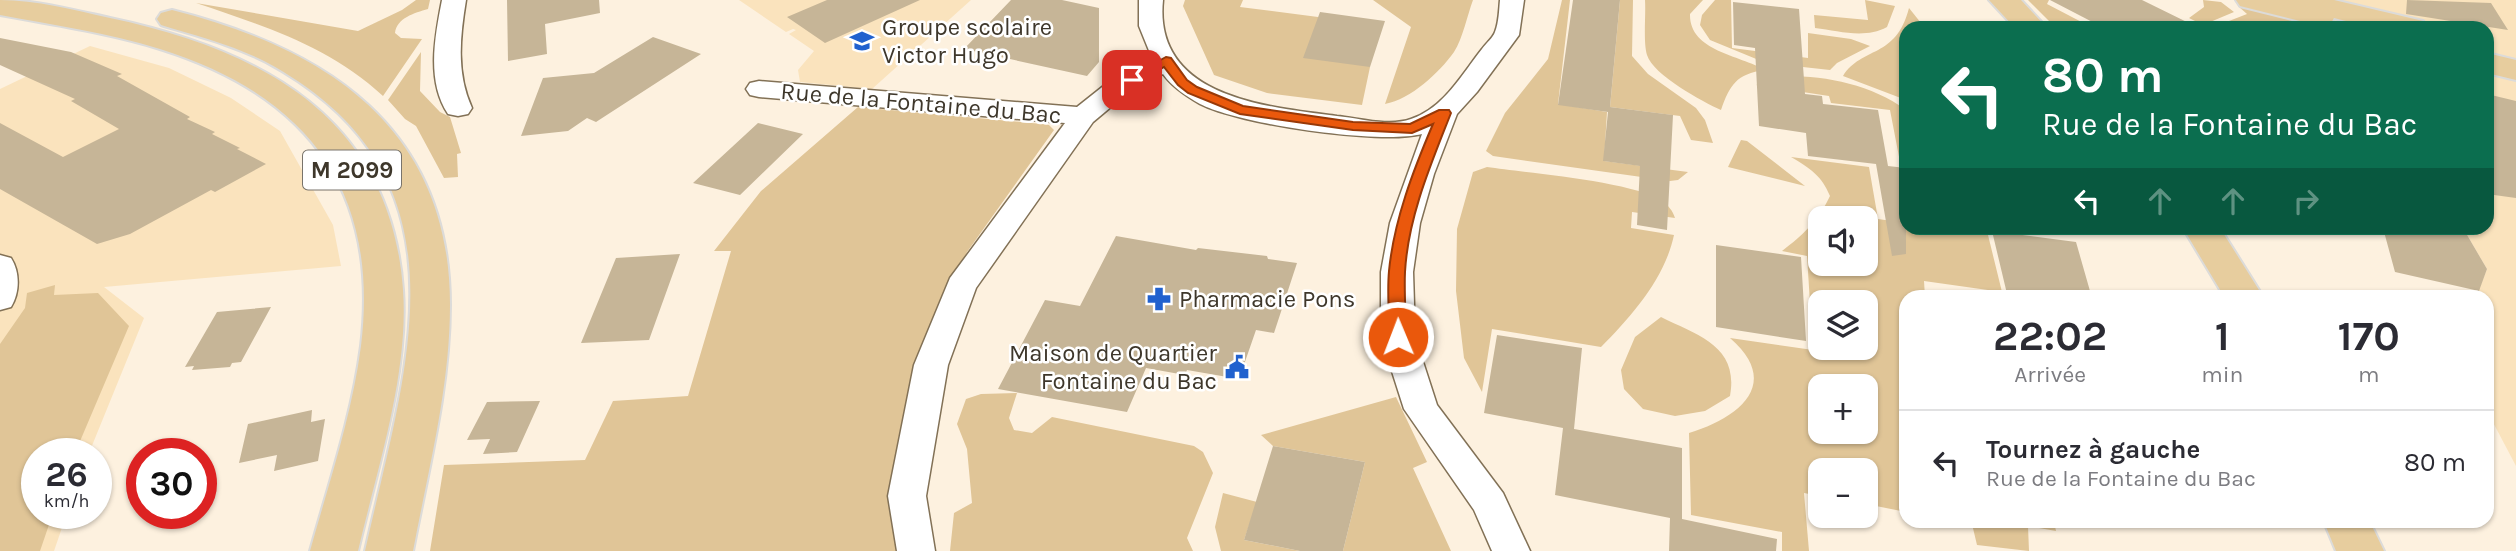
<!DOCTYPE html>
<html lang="fr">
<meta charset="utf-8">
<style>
body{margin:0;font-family:Karla,sans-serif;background:#f2f2f3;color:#2b2b33;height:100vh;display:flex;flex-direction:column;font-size:26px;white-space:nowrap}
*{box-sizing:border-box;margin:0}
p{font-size:23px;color:#7c7c81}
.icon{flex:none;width:38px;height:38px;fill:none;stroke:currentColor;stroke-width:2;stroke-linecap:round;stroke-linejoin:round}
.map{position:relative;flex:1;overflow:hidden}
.panel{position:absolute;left:1899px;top:290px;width:595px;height:238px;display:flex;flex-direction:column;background:#fff;border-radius:21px;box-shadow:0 2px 5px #0004}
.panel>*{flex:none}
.guide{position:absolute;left:1899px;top:21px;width:595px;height:214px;border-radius:21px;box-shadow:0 2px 5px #0004;background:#0b6e4f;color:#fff;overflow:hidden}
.controls{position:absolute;left:1808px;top:206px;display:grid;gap:14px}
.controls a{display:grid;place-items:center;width:70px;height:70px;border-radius:14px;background:#fff;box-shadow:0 2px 5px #0004;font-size:35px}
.speed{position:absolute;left:21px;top:438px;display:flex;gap:14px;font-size:35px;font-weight:700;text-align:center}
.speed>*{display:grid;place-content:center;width:91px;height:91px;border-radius:50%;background:#fff;box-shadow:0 2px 5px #0004;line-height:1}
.speed small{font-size:18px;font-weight:400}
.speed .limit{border:10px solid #d22;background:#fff;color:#111}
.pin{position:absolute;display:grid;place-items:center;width:60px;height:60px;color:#fff;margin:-30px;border-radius:14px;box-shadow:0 4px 10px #0006}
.me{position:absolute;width:77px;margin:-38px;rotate:359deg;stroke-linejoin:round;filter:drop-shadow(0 0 5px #0008)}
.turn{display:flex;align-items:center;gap:24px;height:147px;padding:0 28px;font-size:32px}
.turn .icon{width:91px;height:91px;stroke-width:2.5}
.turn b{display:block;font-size:49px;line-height:60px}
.lanes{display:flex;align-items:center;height:66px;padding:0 28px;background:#0003;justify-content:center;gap:35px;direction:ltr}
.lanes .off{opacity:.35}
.eta{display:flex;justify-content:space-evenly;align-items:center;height:119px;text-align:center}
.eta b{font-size:42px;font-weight:700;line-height:49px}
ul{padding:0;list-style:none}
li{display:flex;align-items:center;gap:21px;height:105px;padding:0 28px;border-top:2px solid #e1e1e2}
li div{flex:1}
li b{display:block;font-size:26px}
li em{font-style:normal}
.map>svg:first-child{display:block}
.built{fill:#fae3bd}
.green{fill:#e0c597;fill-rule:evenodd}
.building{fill:#c6b597}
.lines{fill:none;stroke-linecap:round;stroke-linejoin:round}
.minor-casing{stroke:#827156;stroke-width:3}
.major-casing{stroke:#dcdbd9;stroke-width:4}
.minor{fill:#fff;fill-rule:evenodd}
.major{fill:#e7cd9e;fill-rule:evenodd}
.route{fill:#ea580c;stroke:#983908;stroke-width:2}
.labels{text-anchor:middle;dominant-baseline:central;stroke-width:5;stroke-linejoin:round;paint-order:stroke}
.shield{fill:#fff;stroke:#78736b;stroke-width:2}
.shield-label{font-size:23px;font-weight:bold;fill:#3e372b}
.poi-label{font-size:24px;fill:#3e372b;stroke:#fff;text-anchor:start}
.street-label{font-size:24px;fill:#3e372b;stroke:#fff}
</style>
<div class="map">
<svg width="2516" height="551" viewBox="0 0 2516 551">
<rect width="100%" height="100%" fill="#fdf1df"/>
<path class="built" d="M 739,0 L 971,0 L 872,89 L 800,82 L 798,70 L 814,51 L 789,34 L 796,30 L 793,29 L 786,32 Z
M 2316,0 L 2516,0 L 2516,466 L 2487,411 L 2487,298 L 2476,297 L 2487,269 L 2463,228 L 2487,228 L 2487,28 L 2326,28 Z
M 90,46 L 169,68 L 231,98 L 280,131 L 333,225 L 341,266 L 104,287 L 144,318 L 89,453 L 37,453 L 37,513 L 67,513 L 54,551 L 0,551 L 0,89 Z"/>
<path class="green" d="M 416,0 L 430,0 L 428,9 C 414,13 397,18 395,33 L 401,38 L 422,39 L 383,96 C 329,46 264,26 196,3 L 358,31 L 402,10 Z
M 1185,0 L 1243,0 L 1240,7 L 1318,17 L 1370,67 L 1362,105 L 1267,93 L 1214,75 L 1183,6 Z
M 1373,0 L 1473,0 C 1467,16 1463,38 1454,52 C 1439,73 1411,99 1385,104 L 1411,27 Z
M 1562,0 L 1570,0 L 1558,104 L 1607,112 L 1604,161 L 1688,172 L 1678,180 L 1670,181 L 1493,156 L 1486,151 L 1505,113 L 1548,59 Z
M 1620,0 L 1633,0 L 1632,56 L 1648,74 L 1696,108 L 1705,120 L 1713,143 L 1691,140 L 1680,116 L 1610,107 Z
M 1645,0 L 1703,0 L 1690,14 C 1689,51 1739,55 1765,70 C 1736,74 1730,85 1721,110 C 1703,102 1653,75 1647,55 C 1643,42 1646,15 1645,0 Z
M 1715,0 L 1731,0 L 1732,48 L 1808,58 L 1808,33 L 1851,39 L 1870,46 L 1837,63 L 1830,70 L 1766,63 L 1710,40 L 1700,25 L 1702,15 Z
M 1865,0 L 1895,6 L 1887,27 C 1865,39 1839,31 1815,28 L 1814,15 L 1868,20 Z
M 2028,0 L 2049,0 L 2047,4 L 2093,28 L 2056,28 Z
M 2203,0 L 2221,2 L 2234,12 L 2203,25 L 2189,18 L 2204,7 Z
M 2238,6 L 2314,25 L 2316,28 L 2211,28 L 2247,14 Z
M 1909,8 L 1925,28 L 1906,28 L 1906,100 L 1843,76 C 1862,46 1896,59 1909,8 Z
M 421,52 L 420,91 L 440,112 L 450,117 L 461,153 L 457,154 L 458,177 L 444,178 L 416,126 L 405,119 L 388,100 Z
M 1787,76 C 1828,76 1872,85 1906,110 L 1906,163 L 1900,162 L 1890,110 L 1831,103 L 1829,96 L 1756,85 Z
M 858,107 L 1042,124 L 1049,125 L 1054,130 L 967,252 L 910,386 L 898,440 L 890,495 L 897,551 L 430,551 L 444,465 L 585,460 L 613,401 L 688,396 L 731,251 L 714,251 L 761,191 Z
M 1741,140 L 1747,141 L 1805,186 L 1728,167 Z
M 1791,157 L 1869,167 L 1878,219 L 1906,223 L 1906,228 L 1936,228 L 1988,235 L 2002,292 L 1924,281 L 1925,297 L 1906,298 L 1906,512 L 1866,504 L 1866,471 L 1820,471 L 1820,496 L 1804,493 L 1809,551 L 1782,551 L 1782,532 L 1691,515 L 1689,433 C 1738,418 1783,384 1730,338 L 1813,350 L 1807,256 L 1782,251 C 1803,235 1818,221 1830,196 C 1822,176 1810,168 1791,157 ZM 1820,219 L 1866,219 L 1866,264 L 1820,264 ZM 1820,303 L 1866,303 L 1866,348 L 1820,348 ZM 1820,387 L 1866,387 L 1866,432 L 1820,432 Z
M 1487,167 C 1527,173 1633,181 1662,201 C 1668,205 1673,211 1675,218 L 1632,212 L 1631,228 L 1674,235 C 1665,278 1632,316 1601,347 L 1492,329 L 1482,392 L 1464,358 L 1456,291 L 1457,229 L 1473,172 Z
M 55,285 L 54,295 L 98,293 L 129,326 L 75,453 L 37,453 L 37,513 L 53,513 L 40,551 L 0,551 L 0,344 L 25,308 L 27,293 Z
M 1661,317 C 1699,336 1739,346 1730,396 L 1705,411 L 1675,416 L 1643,409 L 1624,389 L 1621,370 L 1635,337 Z
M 1017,393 L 1009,418 L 1014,430 L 1032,433 L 1052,417 L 1194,446 L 1203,452 L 1213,473 L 1187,538 L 1193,551 L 950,551 L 954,513 L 972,503 L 967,449 L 957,424 L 966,399 L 981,394 Z
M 1396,397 L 1427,462 L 1413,468 L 1451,551 L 1343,551 L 1365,462 L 1273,446 L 1261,435 Z
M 1223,493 L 1257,502 L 1244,540 L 1300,551 L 1221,551 L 1215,527 Z
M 1958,522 L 2054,522 L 2056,531 L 2028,526 L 2029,551 L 1977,545 L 1972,524 Z"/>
<path class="building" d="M 507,0 L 599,0 L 600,13 L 545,24 L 547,54 L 508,61 Z
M 827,0 L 920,0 L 825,43 L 787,17 Z
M 1011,0 L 1062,0 L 1099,8 L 1099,62 L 1087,76 L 964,49 Z
M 1573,0 L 1620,0 L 1610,107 L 1673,115 L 1667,230 L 1637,225 L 1640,166 L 1603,161 L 1608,112 L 1558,105 Z
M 2050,0 L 2142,0 L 2199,28 L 2104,28 Z
M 2407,0 L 2491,3 L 2508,30 L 2406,14 Z
M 1733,2 L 1799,9 L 1805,94 L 1822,96 L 1823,104 L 1878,110 L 1888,166 L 1906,168 L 1906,254 L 1892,256 L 1876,164 L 1808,156 L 1806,133 L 1759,126 L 1755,48 L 1734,45 Z
M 1320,12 L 1385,21 L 1370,67 L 1303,58 Z
M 653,37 L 701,54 L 596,122 L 587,118 L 568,131 L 521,136 L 543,78 L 594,73 Z
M 0,38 L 71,52 L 122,74 L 117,76 L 190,117 L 187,119 L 215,132 L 212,134 L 240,148 L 237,149 L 266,164 L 215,192 L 211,190 L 130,234 L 97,244 L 0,189 L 0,123 L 63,157 L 119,129 L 71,101 L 75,99 L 0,65 Z
M 2487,94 L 2516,101 L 2516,198 L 2487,194 Z
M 758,123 L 803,134 L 740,195 L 693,183 Z
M 2383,228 L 2463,228 L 2487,269 L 2479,291 L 2395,272 Z
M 1992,231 L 2076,242 L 2092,298 L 2008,298 Z
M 1116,236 L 1196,250 L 1198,248 L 1267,256 L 1268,259 L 1297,263 L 1274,333 L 1256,330 L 1239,379 L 1187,370 L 1185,375 L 1146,368 L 1127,412 L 998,389 L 1045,300 L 1080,306 Z
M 1716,245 L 1801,257 L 1806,341 L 1716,327 Z
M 680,254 L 649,340 L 581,343 L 616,258 Z
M 271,307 L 241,362 L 232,363 L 230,367 L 192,370 L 194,366 L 185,367 L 217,312 Z
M 1497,335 L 1582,348 L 1574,429 L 1682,448 L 1682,519 L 1777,539 L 1776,551 L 1669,551 L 1670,518 L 1555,495 L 1563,428 L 1484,413 Z
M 540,401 L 517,452 L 483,454 L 490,439 L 467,440 L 487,402 Z
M 312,410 L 311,422 L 325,419 L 318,461 L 274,471 L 277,455 L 239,463 L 248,424 Z
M 1273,446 L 1365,462 L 1343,551 L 1300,551 L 1244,540 Z"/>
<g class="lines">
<g class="minor-casing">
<path id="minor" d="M 442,0 L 466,0 C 460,37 456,73 472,108 L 468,114 L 458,116 L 448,114 C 426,81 435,36 442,0 Z
M 1139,0 L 1163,0 C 1153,98 1268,107 1337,116 C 1359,118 1389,127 1411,119 C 1444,108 1462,74 1482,49 C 1486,43 1493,38 1495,32 C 1499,22 1499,10 1500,0 L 1524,0 L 1519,35 L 1477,92 L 1457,114 L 1434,174 L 1420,223 L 1413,272 L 1415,337 L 1437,405 L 1503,493 L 1530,551 L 1492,551 L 1474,510 L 1404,409 L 1381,337 L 1381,272 L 1390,223 L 1422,134 C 1379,145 1239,124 1200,104 C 1186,96 1172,87 1163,74 L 1124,96 L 1093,122 L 976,288 L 948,365 L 926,496 L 935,551 L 897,551 L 888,496 L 914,365 L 950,278 L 1065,123 L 759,97 L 750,95 L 746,89 L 750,83 L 759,81 L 1077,107 L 1106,84 L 1152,58 L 1139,26 Z
M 0,255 L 11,258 C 20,272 20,292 11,307 L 0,310 Z"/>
</g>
<g class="major-casing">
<path id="major" d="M 0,0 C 36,0 74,10 110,18 C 262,50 391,118 403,290 C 409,374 377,469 358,551 L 310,551 C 329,483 352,415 361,346 C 380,190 307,95 160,49 C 108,33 54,25 0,15 Z
M 1989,0 L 2021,0 L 2047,28 L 2015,28 Z
M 2236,0 L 2334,0 L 2423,21 L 2427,28 L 2374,28 L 2334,18 L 2331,23 L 2320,26 L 2240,6 Z
M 172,10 C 328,49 450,129 450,305 C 450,388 428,471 413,551 L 365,551 C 407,363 476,175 266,62 C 233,45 197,36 161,25 L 157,19 L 161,13 Z
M 2487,53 L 2516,60 L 2516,80 L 2487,73 Z
M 2183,228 L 2220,228 L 2264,298 L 2225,298 Z
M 2324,522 L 2370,522 L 2384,551 L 2336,551 Z"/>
</g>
<use href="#minor" class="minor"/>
<use href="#major" class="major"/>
</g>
<path class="route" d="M 1166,57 L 1171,58 L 1187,80 L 1197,87 L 1243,106 L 1353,122 L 1410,124 L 1439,110 L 1449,110 L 1451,113 C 1431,164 1408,217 1405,272 C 1404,294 1406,316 1406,337 L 1404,341 L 1392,341 L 1390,337 C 1389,315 1387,293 1389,271 C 1394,220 1413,171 1433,124 L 1412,133 L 1353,130 L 1240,114 L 1188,93 L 1178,85 L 1164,67 L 1137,83 L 1127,83 L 1125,80 Z"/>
<defs>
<g id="school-bare" transform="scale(1.89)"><path d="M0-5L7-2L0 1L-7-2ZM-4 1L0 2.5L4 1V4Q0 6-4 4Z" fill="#2161ce" stroke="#fff" stroke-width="2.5" paint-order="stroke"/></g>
<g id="pharmacy-bare" transform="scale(1.89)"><path d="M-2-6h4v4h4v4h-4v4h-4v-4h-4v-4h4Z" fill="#2161ce" stroke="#fff" stroke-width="2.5" paint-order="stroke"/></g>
<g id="civic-bare" transform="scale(1.89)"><path d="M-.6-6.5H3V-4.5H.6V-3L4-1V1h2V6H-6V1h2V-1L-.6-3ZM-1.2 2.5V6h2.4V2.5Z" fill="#2161ce" stroke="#fff" stroke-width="2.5" paint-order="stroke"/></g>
</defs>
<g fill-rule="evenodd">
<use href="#school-bare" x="862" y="41"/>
<use href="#pharmacy-bare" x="1159" y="299"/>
<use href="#civic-bare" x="1237" y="367"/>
</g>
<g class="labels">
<rect class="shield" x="303" y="150.5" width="98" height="39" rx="5"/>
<g class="shield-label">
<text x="352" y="170">M 2099</text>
</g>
<g class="poi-label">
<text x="882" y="27">Groupe scolaire<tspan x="882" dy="28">Victor Hugo</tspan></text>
<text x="1179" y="299">Pharmacie Pons</text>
<text x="1217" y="353" text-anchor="end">Maison de Quartier<tspan x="1217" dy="28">Fontaine du Bac</tspan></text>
</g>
<g class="street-label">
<text transform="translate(921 103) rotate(5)">Rue de la Fontaine du Bac</text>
</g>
</g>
</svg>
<div class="controls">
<a><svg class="icon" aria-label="sound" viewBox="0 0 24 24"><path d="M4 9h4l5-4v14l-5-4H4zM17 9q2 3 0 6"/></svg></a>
<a><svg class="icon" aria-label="layers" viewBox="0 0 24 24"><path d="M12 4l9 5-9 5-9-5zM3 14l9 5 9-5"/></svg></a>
<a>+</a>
<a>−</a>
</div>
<div class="speed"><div>26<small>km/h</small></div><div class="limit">30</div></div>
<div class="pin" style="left:1132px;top:80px;background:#d93025"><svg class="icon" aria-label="arrive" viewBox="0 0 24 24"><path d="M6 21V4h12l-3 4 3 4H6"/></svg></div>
<svg class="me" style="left:1398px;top:337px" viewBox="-20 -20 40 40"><circle r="17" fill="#ea580c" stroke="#fff" stroke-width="3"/><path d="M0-11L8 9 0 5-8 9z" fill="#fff"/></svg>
<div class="guide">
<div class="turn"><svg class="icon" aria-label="left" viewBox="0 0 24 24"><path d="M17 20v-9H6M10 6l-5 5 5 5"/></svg><div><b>80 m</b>Rue de la Fontaine du Bac</div></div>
<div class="lanes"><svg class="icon" aria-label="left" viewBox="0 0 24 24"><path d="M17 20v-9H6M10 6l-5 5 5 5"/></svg><svg class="icon off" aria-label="ahead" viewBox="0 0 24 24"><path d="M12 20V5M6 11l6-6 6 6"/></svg><svg class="icon off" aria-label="ahead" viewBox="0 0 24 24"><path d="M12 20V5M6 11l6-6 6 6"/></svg><svg class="icon off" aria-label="right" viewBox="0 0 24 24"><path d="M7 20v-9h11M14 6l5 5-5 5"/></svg></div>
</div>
<section class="panel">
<div class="eta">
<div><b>22:02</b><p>Arrivée</p></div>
<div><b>1</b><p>min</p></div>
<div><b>170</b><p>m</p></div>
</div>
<ul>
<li><svg class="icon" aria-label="left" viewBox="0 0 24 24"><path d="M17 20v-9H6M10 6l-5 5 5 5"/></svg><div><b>Tournez à gauche</b><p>Rue de la Fontaine du Bac</p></div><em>80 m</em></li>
</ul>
</section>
</div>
